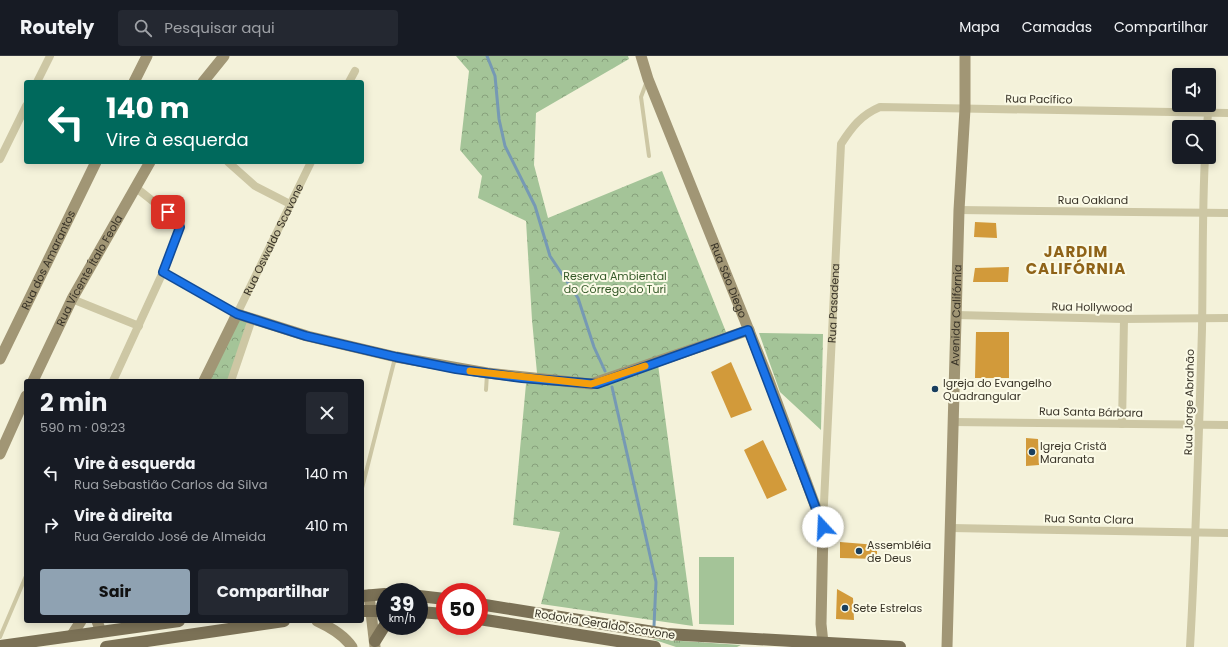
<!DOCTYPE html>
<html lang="pt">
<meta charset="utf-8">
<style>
body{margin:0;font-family:Poppins,sans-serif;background:#242831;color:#f1f3f6;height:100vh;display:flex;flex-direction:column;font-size:15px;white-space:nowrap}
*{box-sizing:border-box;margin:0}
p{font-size:13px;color:#9ea1a6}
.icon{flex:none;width:22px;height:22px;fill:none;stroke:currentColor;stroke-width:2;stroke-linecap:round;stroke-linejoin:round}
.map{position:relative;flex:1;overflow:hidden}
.panel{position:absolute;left:24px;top:323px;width:340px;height:244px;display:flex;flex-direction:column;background:#171b24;border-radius:4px;box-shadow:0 2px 10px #0003}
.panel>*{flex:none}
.guide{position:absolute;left:24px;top:24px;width:340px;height:84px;border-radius:4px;box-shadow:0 2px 10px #0003;background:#00695c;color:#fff;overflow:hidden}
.buttons{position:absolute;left:1172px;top:12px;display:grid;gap:8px}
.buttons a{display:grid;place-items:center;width:44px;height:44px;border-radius:4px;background:#171b24;box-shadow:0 2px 10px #0003;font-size:20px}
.speed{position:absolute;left:376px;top:527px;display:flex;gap:8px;font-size:20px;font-weight:700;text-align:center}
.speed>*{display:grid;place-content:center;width:52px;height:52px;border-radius:50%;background:#171b24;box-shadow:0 2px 10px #0003;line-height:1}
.speed small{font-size:10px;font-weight:400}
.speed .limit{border:6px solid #d22;background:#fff;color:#111}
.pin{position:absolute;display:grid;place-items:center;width:34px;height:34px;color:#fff;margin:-17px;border-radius:8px;box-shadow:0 2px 6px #0006}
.me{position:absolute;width:44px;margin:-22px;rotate:340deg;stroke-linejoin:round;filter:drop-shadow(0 0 3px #0008)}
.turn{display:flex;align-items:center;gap:14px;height:84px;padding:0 16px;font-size:18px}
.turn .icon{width:52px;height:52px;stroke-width:2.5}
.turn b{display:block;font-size:28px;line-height:34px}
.round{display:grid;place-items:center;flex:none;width:42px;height:42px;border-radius:4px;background:#242831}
.summary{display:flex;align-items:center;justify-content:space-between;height:68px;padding:0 16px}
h1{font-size:24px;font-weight:700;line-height:30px}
.button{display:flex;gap:8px;margin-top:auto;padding:8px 16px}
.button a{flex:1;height:46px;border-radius:4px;background:#8fa2b2;color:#111;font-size:16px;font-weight:700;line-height:46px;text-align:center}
.button a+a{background:#242831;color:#f1f3f6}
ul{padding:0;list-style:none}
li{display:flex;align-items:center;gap:12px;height:52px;padding:0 16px}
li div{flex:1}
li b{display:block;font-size:15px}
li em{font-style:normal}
header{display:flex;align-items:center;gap:24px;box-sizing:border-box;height:56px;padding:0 20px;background:#171b24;border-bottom:1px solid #363941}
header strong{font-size:19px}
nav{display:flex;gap:22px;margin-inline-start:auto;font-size:14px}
.search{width:280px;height:36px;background:#242831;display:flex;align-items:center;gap:10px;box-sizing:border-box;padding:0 14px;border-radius:4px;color:#9ea1a6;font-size:15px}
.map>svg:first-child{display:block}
.grass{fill:url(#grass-tufts)}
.forest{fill:url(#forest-crowns)}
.garden{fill:#a4c498}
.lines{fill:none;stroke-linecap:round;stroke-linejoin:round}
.stream{stroke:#7699b4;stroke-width:3}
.building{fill:#d29a3a}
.lane{stroke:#cdc7a4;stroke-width:4}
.street{stroke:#cdc7a4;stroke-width:8}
.secondary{stroke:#a19675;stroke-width:11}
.primary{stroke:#7b7156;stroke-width:12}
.route-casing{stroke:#114b97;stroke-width:10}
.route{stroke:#1a73e8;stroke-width:7}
.slow{stroke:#f59e0b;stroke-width:7}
.poi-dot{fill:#183e5e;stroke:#fbfae6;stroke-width:1.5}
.labels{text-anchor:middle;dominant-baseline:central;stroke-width:4;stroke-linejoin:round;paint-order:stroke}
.street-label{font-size:11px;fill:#383327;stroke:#fbfae6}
.park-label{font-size:11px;fill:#345928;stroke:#fbfae6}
.poi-label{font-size:11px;fill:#383327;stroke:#fbfae6;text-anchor:start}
.district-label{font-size:15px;font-weight:bold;letter-spacing:1px;fill:#8f6318;stroke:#fbfae6}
</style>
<header>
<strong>Routely</strong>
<div class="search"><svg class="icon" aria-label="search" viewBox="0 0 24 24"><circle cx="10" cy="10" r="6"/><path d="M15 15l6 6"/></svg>Pesquisar aqui</div>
<nav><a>Mapa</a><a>Camadas</a><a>Compartilhar</a></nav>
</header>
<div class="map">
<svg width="1228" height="591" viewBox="0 0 1228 591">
<defs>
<pattern id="grass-tufts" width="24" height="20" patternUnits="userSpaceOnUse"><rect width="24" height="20" fill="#a4c498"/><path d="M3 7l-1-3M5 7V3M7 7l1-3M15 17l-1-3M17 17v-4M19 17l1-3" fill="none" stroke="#87a07c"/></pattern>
<pattern id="forest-crowns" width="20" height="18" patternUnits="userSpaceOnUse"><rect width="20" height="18" fill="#a4c498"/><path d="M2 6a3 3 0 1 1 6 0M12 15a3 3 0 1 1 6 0" fill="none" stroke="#87a07c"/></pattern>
</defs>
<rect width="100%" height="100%" fill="#f4f2da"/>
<path class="grass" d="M 652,583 L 741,589 L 737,591 L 676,591 Z"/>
<path class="forest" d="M 456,0 L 628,0 L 629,3 L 536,57 L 534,109 L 548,162 L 662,115 L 726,276 L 657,301 L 693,570 L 541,548 L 560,476 L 513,469 L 526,328 L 537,317 L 532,264 L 526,165 L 478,142 L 482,120 L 460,94 L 469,15 Z
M 237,258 L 252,263 L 231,325 L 204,325 Z
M 759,277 L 823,278 L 821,374 L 780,336 Z"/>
<path class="garden" d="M 699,501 L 734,501 L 734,569 L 699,568 Z"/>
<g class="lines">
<path class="stream" d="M 487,0 L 495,20 L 499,63 L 505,90 L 535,150 L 550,200 L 578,242 L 594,291 L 605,315
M 612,331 L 656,526 L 654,570"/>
</g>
<path class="building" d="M 975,166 L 996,167 L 997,182 L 974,181 Z
M 1009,211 L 1008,226 L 973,226 L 975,212 Z
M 976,276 L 1009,276 L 1009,322 L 975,322 Z
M 731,306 L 752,354 L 731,362 L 711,316 Z
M 1026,382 L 1038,383 L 1039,409 L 1026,410 Z
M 763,384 L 787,434 L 767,443 L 744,394 Z
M 840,486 L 877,489 L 877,503 L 840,502 Z
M 837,533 L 853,542 L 854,564 L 836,563 Z"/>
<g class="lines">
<path class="lane" d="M 647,25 L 641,41 L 649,100
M 486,334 L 487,318
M 362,432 L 395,302
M 0,581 L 26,520"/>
<g class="street">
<path d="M 37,26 L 50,0"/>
<path d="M 349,26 L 355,15"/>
<path d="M 1207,71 L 1208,57"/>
<path d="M 0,103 L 26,50"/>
<path d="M 228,106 L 255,130 L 290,148"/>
<path d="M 959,154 L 1228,157"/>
<path id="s1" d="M 163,216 L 237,258 L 311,106"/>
<path d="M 72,243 L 139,270"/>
<path d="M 956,259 L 1124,263 L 1228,262"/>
<path d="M 113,325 L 163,216 L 180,171 L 178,165 L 135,131"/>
<path d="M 231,325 L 252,263"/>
<path d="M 953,366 L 1228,369"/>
<path d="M 1122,368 L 1124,263"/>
<path id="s2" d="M 823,468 L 841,88 C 852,71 861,59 880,51 L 1228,57"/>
<path d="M 951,472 L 1228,477"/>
<path d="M 1190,591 C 1196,485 1199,379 1202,273 C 1203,216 1202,159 1205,101"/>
</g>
<g class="secondary">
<path id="s3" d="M 641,0 L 648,23 L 768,322 L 823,471 L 821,568 L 823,587"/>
<path d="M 134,26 L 147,0"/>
<path d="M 203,26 L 224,0"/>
<path id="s4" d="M 0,303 L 96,106"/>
<path id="s5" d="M 33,325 L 72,243 L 150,106"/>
<path d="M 204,325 L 237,258 L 307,280 L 396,301 L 487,317 L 591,328 L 749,274"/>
<path d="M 0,398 L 26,340"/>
<path d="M 369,539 L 375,591"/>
<path d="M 97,565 L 101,576"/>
<path d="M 317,565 C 330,571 344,579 352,591"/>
<path d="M 72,579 L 81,565"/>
<path id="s6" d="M 947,591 L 959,154 L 965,53 L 965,0"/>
</g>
<path class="primary" d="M 362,540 L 385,538
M 419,540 L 445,543
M 479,548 L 666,578 L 900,591
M 362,555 L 385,555
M 419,556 L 445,558
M 479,563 L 655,591
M 375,585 L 385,569
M 0,590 L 179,565
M 106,591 L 284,565"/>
</g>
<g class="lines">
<g class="route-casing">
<path id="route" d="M 168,156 L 178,165 L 180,171 L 163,216 L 237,258 L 306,280 L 396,301 L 456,313 L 522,322 L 597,328 L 748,274 L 823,471"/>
</g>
<use href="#route" class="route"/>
<path class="slow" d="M 470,315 L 591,328 L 645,310"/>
</g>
<g class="poi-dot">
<circle cx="935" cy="333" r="4"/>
<circle cx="1032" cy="396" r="4"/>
<circle cx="859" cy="495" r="4"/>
<circle cx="845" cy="552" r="4"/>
</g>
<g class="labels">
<g class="street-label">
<text transform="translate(1039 43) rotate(1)">Rua Pacífico</text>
<text x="1093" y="144">Rua Oakland</text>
<text stroke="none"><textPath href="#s1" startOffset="168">Rua Oswaldo Scavone</textPath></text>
<text stroke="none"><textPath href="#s4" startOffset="110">Rua dos Amarantos</textPath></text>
<text stroke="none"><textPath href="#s5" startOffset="124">Rua Vicente Ítalo Feola</textPath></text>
<text stroke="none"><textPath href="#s3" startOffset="241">Rua São Diego</textPath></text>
<text stroke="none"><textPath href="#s2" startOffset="221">Rua Pasadena</textPath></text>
<text transform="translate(1092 251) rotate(1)">Rua Hollywood</text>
<text stroke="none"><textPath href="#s6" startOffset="332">Avenida Califórnia</textPath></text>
<text transform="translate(1189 346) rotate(-89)">Rua Jorge Abrahão</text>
<text transform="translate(1091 356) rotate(1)">Rua Santa Bárbara</text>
<text transform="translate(1089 463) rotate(1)">Rua Santa Clara</text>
<text transform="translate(605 568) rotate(9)">Rodovia Geraldo Scavone</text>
</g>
<g class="park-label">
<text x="615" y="220">Reserva Ambiental<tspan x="615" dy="13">do Córrego do Turi</tspan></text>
</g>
<g class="poi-label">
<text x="943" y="327">Igreja do Evangelho<tspan x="943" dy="13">Quadrangular</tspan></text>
<text x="1040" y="390">Igreja Cristã<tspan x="1040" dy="13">Maranata</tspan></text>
<text x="867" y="489">Assembléia<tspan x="867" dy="13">de Deus</tspan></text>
<text x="853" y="552">Sete Estrelas</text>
</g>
<g class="district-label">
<text x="1076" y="195">JARDIM<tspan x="1076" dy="17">CALIFÓRNIA</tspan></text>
</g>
</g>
</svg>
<div class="buttons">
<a><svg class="icon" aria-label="sound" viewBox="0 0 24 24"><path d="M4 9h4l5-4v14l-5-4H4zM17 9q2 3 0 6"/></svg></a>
<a><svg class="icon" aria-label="search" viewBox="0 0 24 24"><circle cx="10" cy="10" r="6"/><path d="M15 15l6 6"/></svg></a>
</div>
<div class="speed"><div>39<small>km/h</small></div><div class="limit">50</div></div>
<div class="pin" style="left:168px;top:156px;background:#d93025"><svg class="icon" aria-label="arrive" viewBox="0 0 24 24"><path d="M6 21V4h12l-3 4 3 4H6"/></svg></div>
<svg class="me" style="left:823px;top:471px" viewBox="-20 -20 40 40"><circle r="19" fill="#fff"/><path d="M0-13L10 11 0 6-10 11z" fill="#1a73e8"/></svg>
<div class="guide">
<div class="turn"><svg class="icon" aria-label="left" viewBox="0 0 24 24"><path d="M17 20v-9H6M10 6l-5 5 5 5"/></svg><div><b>140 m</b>Vire à esquerda</div></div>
</div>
<section class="panel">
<div class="summary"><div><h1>2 min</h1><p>590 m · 09:23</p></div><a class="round"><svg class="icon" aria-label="close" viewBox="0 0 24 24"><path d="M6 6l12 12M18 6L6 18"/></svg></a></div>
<ul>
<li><svg class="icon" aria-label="left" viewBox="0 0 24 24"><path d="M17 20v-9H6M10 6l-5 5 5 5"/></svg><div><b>Vire à esquerda</b><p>Rua Sebastião Carlos da Silva</p></div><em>140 m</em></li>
<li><svg class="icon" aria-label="right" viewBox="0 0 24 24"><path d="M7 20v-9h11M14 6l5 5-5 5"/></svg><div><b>Vire à direita</b><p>Rua Geraldo José de Almeida</p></div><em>410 m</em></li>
</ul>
<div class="button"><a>Sair</a><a>Compartilhar</a></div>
</section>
</div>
